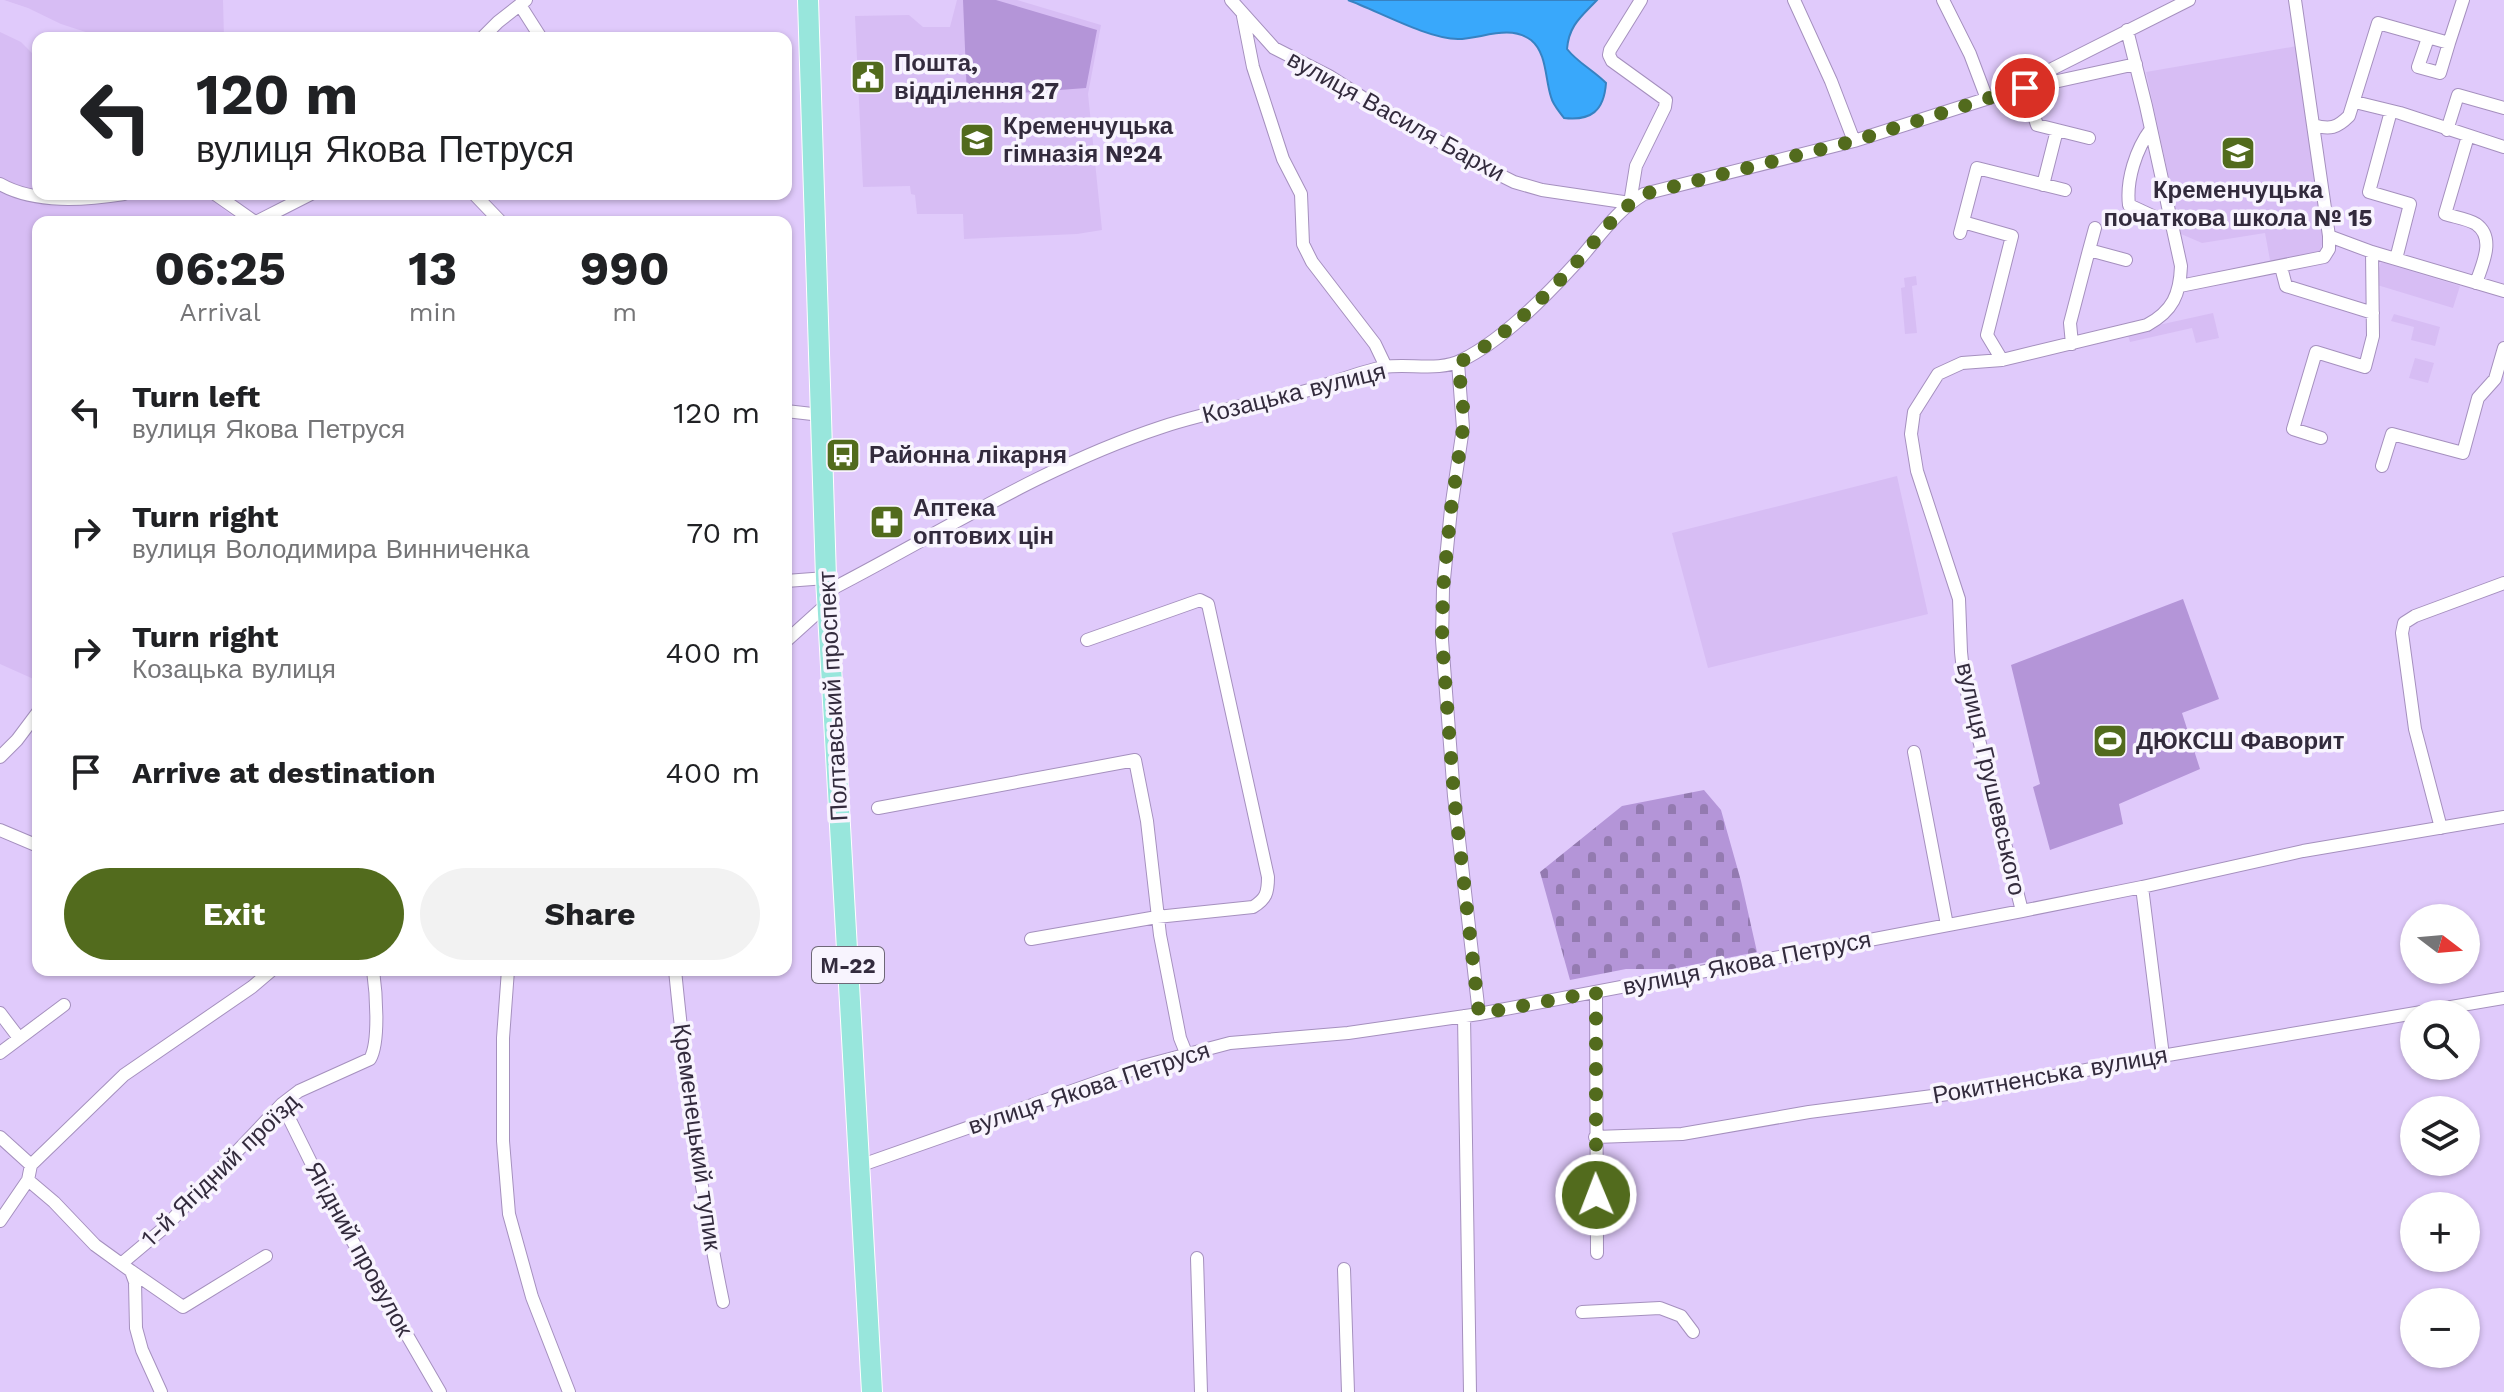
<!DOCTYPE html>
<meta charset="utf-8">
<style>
body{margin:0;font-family:"Work Sans",sans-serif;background:#f2f2f2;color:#202124;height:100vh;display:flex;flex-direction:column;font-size:30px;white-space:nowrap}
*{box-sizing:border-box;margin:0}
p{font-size:26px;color:#757577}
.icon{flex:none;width:44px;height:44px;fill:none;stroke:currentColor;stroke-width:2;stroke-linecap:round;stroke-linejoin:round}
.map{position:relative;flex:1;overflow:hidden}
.side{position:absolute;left:32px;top:216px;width:760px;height:760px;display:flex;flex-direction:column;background:#fff;border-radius:16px;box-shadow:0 2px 6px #0004}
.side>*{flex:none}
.top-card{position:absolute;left:32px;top:32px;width:760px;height:168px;border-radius:16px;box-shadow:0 2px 6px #0004;background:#fff;color:#202124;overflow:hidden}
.needle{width:52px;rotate:106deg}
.tools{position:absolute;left:2400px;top:904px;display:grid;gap:16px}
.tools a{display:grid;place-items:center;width:80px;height:80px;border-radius:50%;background:#fff;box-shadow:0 2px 6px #0004;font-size:40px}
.pin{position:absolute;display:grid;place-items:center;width:68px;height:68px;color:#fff;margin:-34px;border:4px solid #fff;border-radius:50%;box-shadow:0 2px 8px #0007}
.me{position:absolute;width:88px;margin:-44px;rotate:359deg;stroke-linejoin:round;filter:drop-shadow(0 0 6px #0008)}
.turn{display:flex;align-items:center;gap:28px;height:168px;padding:0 32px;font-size:36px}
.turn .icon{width:104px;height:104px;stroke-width:2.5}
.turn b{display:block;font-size:56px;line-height:68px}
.eta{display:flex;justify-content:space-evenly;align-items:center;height:136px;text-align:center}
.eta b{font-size:48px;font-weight:700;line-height:56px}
.cta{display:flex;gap:16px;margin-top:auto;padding:16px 32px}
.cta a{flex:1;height:92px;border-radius:48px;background:#526b1d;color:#fff;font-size:32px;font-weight:700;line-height:92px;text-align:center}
.cta a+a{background:#f2f2f2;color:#202124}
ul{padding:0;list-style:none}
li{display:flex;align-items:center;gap:24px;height:120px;padding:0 32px}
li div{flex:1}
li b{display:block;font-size:30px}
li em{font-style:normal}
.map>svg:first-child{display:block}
.built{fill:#d7bdf4}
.grass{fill:#b495d8}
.cemetery{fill:url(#cemetery-stones)}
.water{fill:#39a8fb;stroke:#3782c2;stroke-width:2}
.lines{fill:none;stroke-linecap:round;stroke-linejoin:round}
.minor-casing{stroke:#a590be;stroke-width:14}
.trunk-casing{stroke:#fff;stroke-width:22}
.minor{stroke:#fff;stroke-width:12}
.trunk{stroke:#98e6dc;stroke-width:20}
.route{stroke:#526b1d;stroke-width:14;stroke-dasharray:0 25.2}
.labels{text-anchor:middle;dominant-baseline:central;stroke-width:7;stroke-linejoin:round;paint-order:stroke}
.shield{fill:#f8f4fe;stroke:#6e6777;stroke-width:2}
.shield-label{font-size:22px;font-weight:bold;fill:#332b3d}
.poi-label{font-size:24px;font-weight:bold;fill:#332b3d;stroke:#f8f4fe;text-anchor:start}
.street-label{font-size:24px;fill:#332b3d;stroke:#f8f4fe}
</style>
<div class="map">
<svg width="2504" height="1392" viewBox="0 0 2504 1392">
<defs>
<pattern id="cemetery-stones" width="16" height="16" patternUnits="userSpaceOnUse" patternTransform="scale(2)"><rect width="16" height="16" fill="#b495d8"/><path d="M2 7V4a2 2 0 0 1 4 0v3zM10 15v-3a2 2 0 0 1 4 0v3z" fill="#937ab0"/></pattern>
</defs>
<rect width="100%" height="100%" fill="#e0cafb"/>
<path class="built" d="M 4,0 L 223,0 L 224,38 L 104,38 L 61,24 L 28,8 Z
M 957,0 L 1017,0 L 1101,25 L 1088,94 L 1102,230 L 1077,234 L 964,239 L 963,214 L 917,214 L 915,195 L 911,194 L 910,186 L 863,187 L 855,16 L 909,15 L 923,27 L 950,27 Z
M 0,32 L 21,42 L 38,59 L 38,194 L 204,194 L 240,222 L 38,222 L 38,681 L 0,664 Z
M 2297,46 L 2324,239 L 2317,258 L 2275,265 L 2270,260 L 2265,233 L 2202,243 L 2181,234 L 2146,72 Z
M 2381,262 L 2460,286 L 2453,308 L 2374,284 Z
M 1916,276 L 1917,285 L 1912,286 L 1917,333 L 1905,334 L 1901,288 L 1905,287 L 1904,278 Z
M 2213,313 L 2219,338 L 2196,343 L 2192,328 L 2130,342 L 2127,332 Z
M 2394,314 L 2440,327 L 2435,346 L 2411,340 L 2414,327 L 2391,321 Z
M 2415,358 L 2434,363 L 2428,383 L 2409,378 Z
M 1897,476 L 1928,614 L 1708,668 L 1672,533 Z"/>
<path class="grass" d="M 963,0 L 996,0 L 1097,30 L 1086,88 L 967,97 Z
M 2183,599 L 2219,699 L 2182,713 L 2200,769 L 2119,804 L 2123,824 L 2050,850 L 2033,787 L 2040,784 L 2011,665 Z"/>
<path class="cemetery" d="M 1704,790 L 1721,810 L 1741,881 L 1757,952 L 1672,969 L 1626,969 L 1570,980 L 1540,872 L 1622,806 Z"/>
<path class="water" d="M 1348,0 L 1597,0 C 1581,17 1569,25 1567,49 C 1578,63 1593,70 1606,83 C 1604,111 1591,121 1564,118 C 1559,111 1553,105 1551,97 C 1545,79 1547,53 1531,40 C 1509,24 1481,39 1458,39 C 1428,39 1378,11 1348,0 Z"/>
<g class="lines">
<g class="minor-casing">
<path id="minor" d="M 1231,0 L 1274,48 L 1329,76 L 1371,103 L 1482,166 L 1514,182 L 1542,190 L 1630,203 L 1636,166 L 1665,107 L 1666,100 L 1612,61 L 1609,55 L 1610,50 L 1641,0
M 1794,0 L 1831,81 L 1854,141
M 1943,0 L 1970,54 L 1987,99
M 520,5 L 541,38
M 1243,16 L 1253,67 L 1270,119 L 1283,159 L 1301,194 L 1303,244 L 1312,262 L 1375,344 L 1386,367
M 482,38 L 498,22 L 526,0
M 2428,38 L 2418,67 L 2440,73 L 2449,43
M 2020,85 L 2189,0
M 2025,88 L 2037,125 L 2089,138
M 2355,102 L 2400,113 L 2504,147
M 2391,111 L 2369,192 L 2410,204 L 2396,259
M 2313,125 C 2330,130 2337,128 2349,116 L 2378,23 L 2449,43 L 2463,0
M 2151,129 C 2136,149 2126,180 2129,205 L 2172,225
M 2447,130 L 2458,95 L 2504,108
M 2468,136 L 2445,214 C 2454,217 2468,219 2476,224 C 2496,238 2482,265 2476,283
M 0,184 C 35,204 85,200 124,194
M 2043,185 L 2057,130
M 215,194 L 255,222
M 474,194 L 501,222
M 256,222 L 311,194
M 1963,222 L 2012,236 L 1987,335 L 2002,360
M 1960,233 L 1977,168 L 2065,190
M 2329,236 L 2372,252 L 2504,291
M 2089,250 L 2095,228
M 2281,267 L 2286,286 L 2373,313
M 2180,286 L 2324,257 L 2329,249 L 2329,236 L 2295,0
M 2072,344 L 2070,323 L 2089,250 L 2126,260
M 1458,363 L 1463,428 L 1451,509 L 1443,589 L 1442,640 L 1454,796 L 1479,1014
M 786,411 L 821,415
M 2321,438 L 2293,429 L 2316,352 L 2365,367 L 2373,336 L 2372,252
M 2382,466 L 2392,434 L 2463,453 L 2478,398 L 2495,379 L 2504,348
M 786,581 L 826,578
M 826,592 C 937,535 1043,466 1162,427 C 1210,411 1260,403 1309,390 C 1334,383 1358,372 1384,367 C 1409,363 1439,372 1462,360 C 1503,340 1545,297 1576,263 C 1598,239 1615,211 1644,194 L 1854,141 L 2008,92 L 2136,64
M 786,641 L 827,604
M 1914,752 L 1947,925
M 0,757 L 17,740 L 38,712
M 878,808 L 1135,760 L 1147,821 L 1160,935 L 1180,1038 L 1186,1053
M 2441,828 L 2415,729 L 2402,633 L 2404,623 L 2415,616 L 2504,583
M 0,830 L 38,846
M 2142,887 L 2163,1056
M 2022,911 L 1964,680 L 1961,652 L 1959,599 L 1917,471 L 1911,434 L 1914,412 L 1938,374 L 1962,363 L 2002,360 L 2147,325 C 2173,311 2180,294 2181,266 L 2146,106 L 2127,30
M 1031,939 L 1157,917 L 1253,907 C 1266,899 1268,893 1268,877 L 1208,604 L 1200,600 L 1087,640
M 508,970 L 503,1038 L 503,1141 L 509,1214 L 532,1297 L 569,1392
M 675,970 C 686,1082 700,1192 723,1302
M 1596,992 L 1597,1253
M 0,1013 L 19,1038
M 1464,1016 L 1470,1392
M 0,1053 L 64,1005
M 282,1104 L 334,1209 L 440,1392
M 0,1137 L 31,1165
M 1595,1137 L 1682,1134 L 1809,1112 L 1979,1090 L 2150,1058 L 2504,998
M 859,1166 L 1143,1066 L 1230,1043 L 1348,1033 L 1479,1014 L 2022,911 L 2142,887 L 2303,851 L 2504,817
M 28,1180 L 54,1202 L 95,1245 L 131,1271 L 135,1282 L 136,1328 L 142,1350 L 161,1392
M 0,1221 L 28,1180 L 31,1165 L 124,1075 L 252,987 L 272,970
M 1197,1258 L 1201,1392
M 121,1264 L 165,1227 L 282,1104 L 299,1091 L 370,1059 C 380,1042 376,991 373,970
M 1344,1269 L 1348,1392
M 131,1271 L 183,1307 L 266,1256
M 1582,1312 L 1660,1308 L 1681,1316 L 1693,1332"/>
</g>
<g class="trunk-casing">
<path id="trunk" d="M 808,0 L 826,578 L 872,1392"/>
</g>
<use href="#minor" class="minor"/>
<use href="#trunk" class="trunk"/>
</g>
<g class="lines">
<path class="route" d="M 1596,1195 L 1596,992 L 1479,1014 L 1454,796 L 1442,640 L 1443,589 L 1451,509 L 1463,428 L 1463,404 L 1458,363 C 1502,339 1541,301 1575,264 C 1597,240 1615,212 1644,194 L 1854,141 L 2008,92 L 2025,88"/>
</g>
<defs>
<g id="civic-square" transform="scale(1.8)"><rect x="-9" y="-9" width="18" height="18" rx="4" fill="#526b1d" stroke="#f8f4fe"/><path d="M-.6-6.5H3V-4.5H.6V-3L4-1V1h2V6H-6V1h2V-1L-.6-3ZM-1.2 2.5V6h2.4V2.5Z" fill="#fff"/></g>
<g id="school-square" transform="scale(1.8)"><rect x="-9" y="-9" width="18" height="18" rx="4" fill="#526b1d" stroke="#f8f4fe"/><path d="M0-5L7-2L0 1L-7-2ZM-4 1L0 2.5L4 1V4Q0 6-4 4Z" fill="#fff"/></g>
<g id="bus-square" transform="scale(1.8)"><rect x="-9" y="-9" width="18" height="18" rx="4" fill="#526b1d" stroke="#f8f4fe"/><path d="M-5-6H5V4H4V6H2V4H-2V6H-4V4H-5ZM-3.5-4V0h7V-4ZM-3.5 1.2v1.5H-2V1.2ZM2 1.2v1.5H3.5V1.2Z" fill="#fff"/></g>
<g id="pharmacy-square" transform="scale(1.8)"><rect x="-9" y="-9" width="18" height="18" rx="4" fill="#526b1d" stroke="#f8f4fe"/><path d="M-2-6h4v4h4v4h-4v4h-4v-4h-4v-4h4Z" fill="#fff"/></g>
<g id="stadium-square" transform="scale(1.8)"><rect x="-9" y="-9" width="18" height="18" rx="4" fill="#526b1d" stroke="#f8f4fe"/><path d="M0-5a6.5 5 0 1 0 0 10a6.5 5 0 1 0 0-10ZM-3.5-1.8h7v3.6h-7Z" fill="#fff"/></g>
</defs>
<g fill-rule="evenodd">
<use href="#civic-square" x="868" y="77"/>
<use href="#school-square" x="977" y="140"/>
<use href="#school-square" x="2238" y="153"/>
<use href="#bus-square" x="843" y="455"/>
<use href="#pharmacy-square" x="887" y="522"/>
<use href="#stadium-square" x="2110" y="741"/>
</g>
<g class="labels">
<rect class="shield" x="812" y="947" width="72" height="36" rx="6"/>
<g class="shield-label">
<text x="848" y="965">М-22</text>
</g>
<g class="poi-label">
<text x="894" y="63">Пошта,<tspan x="894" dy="28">відділення 27</tspan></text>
<text x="1003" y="126">Кременчуцька<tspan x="1003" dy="28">гімназія №24</tspan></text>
<text x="2238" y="190" text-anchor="middle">Кременчуцька<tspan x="2238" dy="28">початкова школа № 15</tspan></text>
<text x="869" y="455">Районна лікарня</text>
<text x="913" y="508">Аптека<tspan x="913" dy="28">оптових цін</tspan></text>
<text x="2136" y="741">ДЮКСШ Фаворит</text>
</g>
<g class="street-label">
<text transform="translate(1396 116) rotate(29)">вулиця Василя Бархи</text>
<text transform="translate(1294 393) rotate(-14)">Козацька вулиця</text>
<text transform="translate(833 696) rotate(-93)">Полтавський проспект</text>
<text transform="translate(1991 779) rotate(77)">вулиця Грушевського</text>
<text transform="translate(1747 963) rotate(-11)">вулиця Якова Петруся</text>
<text transform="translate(2050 1075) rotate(-10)">Рокитненська вулиця</text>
<text transform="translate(1089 1088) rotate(-18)">вулиця Якова Петруся</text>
<text transform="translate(697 1137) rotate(82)">Кременецький тупик</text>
<text transform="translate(220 1170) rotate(-44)">1-й Ягідний проїзд</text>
<text transform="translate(359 1249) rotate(61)">Ягідний провулок</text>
</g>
</g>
</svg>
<div class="tools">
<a><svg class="needle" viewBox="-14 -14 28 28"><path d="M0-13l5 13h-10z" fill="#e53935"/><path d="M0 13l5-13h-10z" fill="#757577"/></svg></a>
<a><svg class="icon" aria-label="search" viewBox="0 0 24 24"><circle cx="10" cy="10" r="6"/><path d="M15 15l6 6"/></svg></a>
<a><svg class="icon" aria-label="layers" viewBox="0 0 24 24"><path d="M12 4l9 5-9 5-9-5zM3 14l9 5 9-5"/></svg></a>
<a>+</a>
<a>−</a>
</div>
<div class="pin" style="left:2025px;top:88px;background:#d93025"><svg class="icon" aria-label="arrive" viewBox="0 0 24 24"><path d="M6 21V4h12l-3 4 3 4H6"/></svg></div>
<svg class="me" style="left:1596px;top:1195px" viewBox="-20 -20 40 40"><circle r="17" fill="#526b1d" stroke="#fff" stroke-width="3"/><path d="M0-11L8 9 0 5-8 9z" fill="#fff"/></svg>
<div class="top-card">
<div class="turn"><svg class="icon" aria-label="left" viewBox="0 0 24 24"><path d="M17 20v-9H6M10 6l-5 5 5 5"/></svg><div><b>120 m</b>вулиця Якова Петруся</div></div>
</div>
<section class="side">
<div class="eta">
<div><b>06:25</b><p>Arrival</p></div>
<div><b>13</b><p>min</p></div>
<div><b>990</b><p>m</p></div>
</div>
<ul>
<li><svg class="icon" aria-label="left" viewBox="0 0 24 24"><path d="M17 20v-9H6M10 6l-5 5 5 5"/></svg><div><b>Turn left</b><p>вулиця Якова Петруся</p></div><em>120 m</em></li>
<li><svg class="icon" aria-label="right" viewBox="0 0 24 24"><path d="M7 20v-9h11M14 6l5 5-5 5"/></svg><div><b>Turn right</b><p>вулиця Володимира Винниченка</p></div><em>70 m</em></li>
<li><svg class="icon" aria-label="right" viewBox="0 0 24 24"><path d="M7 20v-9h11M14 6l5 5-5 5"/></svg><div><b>Turn right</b><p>Козацька вулиця</p></div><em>400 m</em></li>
<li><svg class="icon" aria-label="arrive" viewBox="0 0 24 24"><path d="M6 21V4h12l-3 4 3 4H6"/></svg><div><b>Arrive at destination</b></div><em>400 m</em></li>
</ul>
<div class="cta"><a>Exit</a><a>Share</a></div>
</section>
</div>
